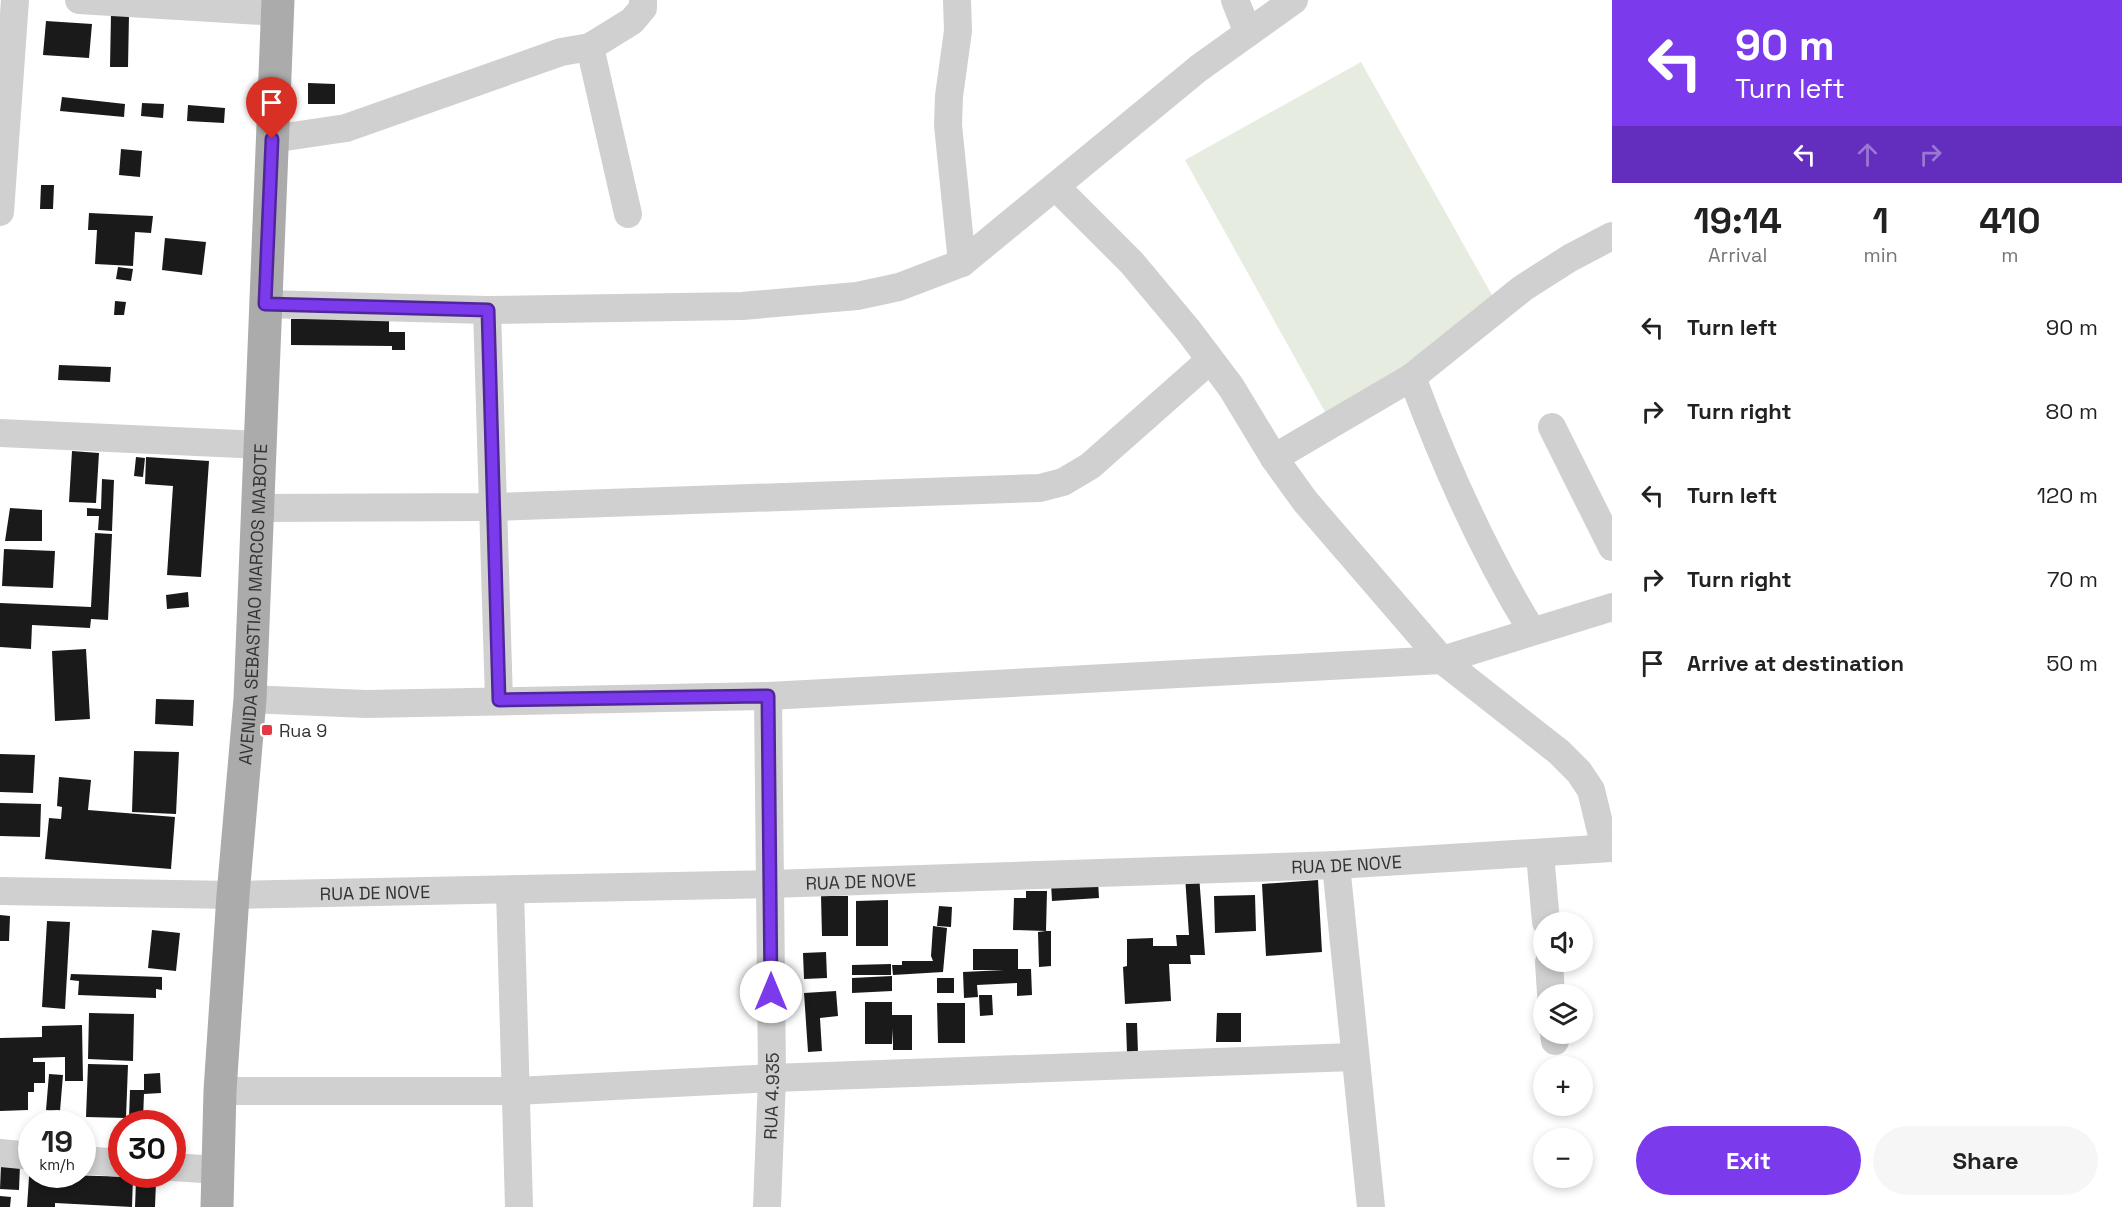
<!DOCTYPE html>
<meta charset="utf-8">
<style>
body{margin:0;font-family:"Space Grotesk",sans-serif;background:#f6f6f6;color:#222;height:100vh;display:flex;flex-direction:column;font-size:22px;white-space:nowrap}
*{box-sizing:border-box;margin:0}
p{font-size:20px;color:#767676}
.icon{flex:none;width:33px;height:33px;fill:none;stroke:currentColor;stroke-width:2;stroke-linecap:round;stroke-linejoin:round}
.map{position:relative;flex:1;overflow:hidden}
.drawer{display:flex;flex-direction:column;background:#fff;width:510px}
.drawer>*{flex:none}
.hud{background:#7c3aed;color:#fff;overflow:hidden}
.controls{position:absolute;left:1533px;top:912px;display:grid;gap:12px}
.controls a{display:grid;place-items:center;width:60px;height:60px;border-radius:50%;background:#fff;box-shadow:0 3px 9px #0003;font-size:30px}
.speed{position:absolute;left:18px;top:1110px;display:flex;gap:12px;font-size:30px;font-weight:700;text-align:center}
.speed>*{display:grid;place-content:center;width:78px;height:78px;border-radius:50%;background:#fff;box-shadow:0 3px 9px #0003;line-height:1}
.speed small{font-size:15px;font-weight:400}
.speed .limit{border:9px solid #d22;background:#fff;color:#111}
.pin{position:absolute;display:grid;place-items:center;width:51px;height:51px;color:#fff;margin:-62px -26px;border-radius:50% 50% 50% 0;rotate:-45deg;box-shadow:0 0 6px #0007}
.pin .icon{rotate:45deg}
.me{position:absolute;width:66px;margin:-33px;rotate:0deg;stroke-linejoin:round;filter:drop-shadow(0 0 4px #0008)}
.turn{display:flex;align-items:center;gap:21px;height:126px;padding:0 24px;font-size:27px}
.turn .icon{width:78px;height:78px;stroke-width:2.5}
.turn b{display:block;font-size:42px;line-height:51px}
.lanes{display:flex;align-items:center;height:57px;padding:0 24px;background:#0003;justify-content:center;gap:30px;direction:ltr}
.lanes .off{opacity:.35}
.eta{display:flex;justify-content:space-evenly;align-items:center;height:102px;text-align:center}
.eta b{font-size:36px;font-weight:700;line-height:42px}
.cta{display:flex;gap:12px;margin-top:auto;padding:12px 24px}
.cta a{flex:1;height:69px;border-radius:36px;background:#7c3aed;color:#fff;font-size:24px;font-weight:700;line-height:69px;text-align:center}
.cta a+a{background:#f6f6f6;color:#222}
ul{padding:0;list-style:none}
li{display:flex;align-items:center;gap:18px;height:84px;padding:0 24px}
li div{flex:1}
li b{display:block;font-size:22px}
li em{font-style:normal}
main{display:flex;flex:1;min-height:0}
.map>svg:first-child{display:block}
.pitch{fill:#e6ecdf}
.building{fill:#1a1a1a}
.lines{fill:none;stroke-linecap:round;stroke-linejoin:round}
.minor{stroke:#d0d0d0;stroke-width:28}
.major{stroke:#ababab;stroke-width:33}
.route-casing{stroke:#51269a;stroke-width:15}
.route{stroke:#7c3aed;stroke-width:10}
.poi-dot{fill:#e63946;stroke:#fff;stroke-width:2}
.labels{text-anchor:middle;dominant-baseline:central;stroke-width:6;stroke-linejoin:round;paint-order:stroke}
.street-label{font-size:18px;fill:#333;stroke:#fff}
.poi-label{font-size:18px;fill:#333;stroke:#fff;text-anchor:start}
</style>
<main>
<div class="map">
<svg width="1612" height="1207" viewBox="0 0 1612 1207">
<rect width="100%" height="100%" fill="#fff"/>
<path class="pitch" d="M 1361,62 L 1506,320 L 1329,419 L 1185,160 Z"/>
<path class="building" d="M 111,14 L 129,14 L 128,67 L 110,67 Z
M 46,21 L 92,24 L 89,58 L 43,55 Z
M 308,83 L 335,84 L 335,104 L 308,104 Z
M 62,97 L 125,104 L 124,117 L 60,111 Z
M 142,103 L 164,104 L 163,118 L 141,116 Z
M 188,105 L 225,108 L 224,123 L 187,121 Z
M 121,149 L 142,151 L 140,177 L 119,175 Z
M 41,185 L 54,185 L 53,209 L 40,209 Z
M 89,213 L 153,216 L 151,233 L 135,232 L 133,266 L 95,264 L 97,230 L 88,230 Z
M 165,238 L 206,242 L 202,275 L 162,270 Z
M 118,267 L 133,269 L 131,281 L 116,279 Z
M 115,301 L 126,302 L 124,315 L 114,315 Z
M 291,319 L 389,319 L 389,332 L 405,332 L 405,350 L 392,350 L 392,346 L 291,345 Z
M 59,365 L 111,367 L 110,382 L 58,380 Z
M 72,451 L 99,453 L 96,503 L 69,502 Z
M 136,457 L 145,458 L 143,477 L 134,476 Z
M 146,457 L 209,461 L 201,577 L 167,575 L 173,486 L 145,484 Z
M 102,479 L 114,480 L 112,531 L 98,530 L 99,516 L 87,516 L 87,508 L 101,509 Z
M 10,508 L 42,510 L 42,541 L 5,541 Z
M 95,533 L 112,534 L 108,620 L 91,619 L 90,628 L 32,625 L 31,649 L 0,647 L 0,603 L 91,607 Z
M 4,549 L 55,551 L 53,588 L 2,586 Z
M 188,592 L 189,607 L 167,609 L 166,595 Z
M 86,649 L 90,719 L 55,721 L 52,651 Z
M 156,699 L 194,700 L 193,726 L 155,724 Z
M 134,751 L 179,752 L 176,814 L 132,812 Z
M 0,754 L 35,755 L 33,793 L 0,792 Z
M 59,777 L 91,780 L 88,810 L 175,817 L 171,869 L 45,859 L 49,818 L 61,819 L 62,807 L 57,806 Z
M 0,803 L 41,804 L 40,837 L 0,836 Z
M 1199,875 L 1205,955 L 1190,955 L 1191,964 L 1169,964 L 1171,1001 L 1125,1004 L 1123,967 L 1127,966 L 1127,939 L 1153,938 L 1153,946 L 1177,946 L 1176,935 L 1189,935 L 1185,876 Z
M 1318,880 L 1322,952 L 1266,956 L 1262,884 Z
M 1098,881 L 1099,898 L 1052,901 L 1051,883 Z
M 1026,891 L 1047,891 L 1046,931 L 1051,931 L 1051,966 L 1039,967 L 1038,932 L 1046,931 L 1013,930 L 1014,898 L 1026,898 Z
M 1255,895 L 1256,931 L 1215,933 L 1214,896 Z
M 821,896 L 848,896 L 848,936 L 822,936 Z
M 888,900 L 888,946 L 856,946 L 856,901 Z
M 939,906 L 952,907 L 951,927 L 937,926 Z
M 0,915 L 10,916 L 9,941 L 0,941 Z
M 47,921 L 70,922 L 65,1009 L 42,1007 Z
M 933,926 L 947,928 L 943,972 L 893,975 L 892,965 L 902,965 L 902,961 L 933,961 L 931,956 Z
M 152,930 L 180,933 L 176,971 L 148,968 Z
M 973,949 L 1018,949 L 1018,969 L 1031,969 L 1032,995 L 1017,996 L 1017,983 L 977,985 L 978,997 L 964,998 L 963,972 L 1004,970 L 973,970 Z
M 826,952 L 827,978 L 804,979 L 803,953 Z
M 891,964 L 891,975 L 852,975 L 852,965 Z
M 71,974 L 162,977 L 162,990 L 156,989 L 156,998 L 78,995 L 79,981 L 70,980 Z
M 892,976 L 892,991 L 852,993 L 852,978 Z
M 937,978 L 954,978 L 954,993 L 937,993 Z
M 836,991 L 838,1016 L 820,1018 L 822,1051 L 808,1052 L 804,993 Z
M 979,995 L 992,995 L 993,1015 L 980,1016 Z
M 865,1002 L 892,1002 L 892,1015 L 912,1015 L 912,1050 L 893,1050 L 893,1029 L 892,1044 L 865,1044 Z
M 937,1003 L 965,1003 L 965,1043 L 938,1043 Z
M 89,1013 L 134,1014 L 133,1061 L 88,1059 Z
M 1217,1013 L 1241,1013 L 1241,1042 L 1216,1042 Z
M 1126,1023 L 1137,1023 L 1138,1053 L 1127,1053 Z
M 82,1025 L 83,1081 L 65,1081 L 65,1057 L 33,1058 L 33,1062 L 45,1062 L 45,1083 L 34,1083 L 34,1092 L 28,1092 L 28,1110 L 0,1111 L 0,1038 L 42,1037 L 42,1026 Z
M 88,1064 L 128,1065 L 126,1118 L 86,1117 Z
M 160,1073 L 161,1093 L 144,1094 L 143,1119 L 129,1118 L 130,1090 L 144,1090 L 144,1074 Z
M 49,1074 L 63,1075 L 60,1111 L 46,1110 Z
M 30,1163 L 32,1174 L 133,1177 L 132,1207 L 55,1203 L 55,1207 L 27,1207 Z
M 1,1164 L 20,1165 L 19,1190 L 0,1189 Z
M 136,1181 L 156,1182 L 155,1207 L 135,1207 Z
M 0,1196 L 11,1197 L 10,1207 L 0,1207 Z"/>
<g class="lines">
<g class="minor">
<path d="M 79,0 L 278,12"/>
<path d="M 957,0 L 958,31 L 949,96 L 948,125 L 962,263"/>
<path d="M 1235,0 L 1248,33"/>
<path d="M 590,47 L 632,21 L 643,8 L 643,0"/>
<path d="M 272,139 L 346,128 L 561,52 L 590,47 L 628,214"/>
<path d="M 1056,187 L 1132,263 L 1188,330 L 1231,387 L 1274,458 L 1305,501 L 1442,660 L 1559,752 L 1579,772 L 1591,790 L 1605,848"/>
<path d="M 0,212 L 15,0"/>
<path d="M 265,304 L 487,310 L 742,306 L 857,296 L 899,287 L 962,263 L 1199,68 L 1294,0"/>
<path d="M 487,310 L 499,700"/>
<path d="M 1412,377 C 1445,466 1482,550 1532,631"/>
<path d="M 1552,427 L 1612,547"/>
<path d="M 0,433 L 261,445"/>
<path d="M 1274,458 L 1412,377 L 1523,288 L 1570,258 L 1612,236"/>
<path d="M 258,508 L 493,507 L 1040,488 L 1063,482 L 1090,466 L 1210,360"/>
<path d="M 250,699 L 366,704 L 768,696 L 1442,660 L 1612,607"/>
<path d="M 1540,854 L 1546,922"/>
<path d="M 1336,865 L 1371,1207"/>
<path d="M 510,890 L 519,1207"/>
<path id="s1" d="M 0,891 L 233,895 L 771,884 L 1336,865 L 1612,848"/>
<path d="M 1549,962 L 1551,994"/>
<path d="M 1554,1034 L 1555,1041"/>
<path d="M 220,1091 L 516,1091 L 772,1078 L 1354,1057"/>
<path d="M 0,1153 L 32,1156"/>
<path d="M 82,1160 L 122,1163"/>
<path d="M 172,1167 L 218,1170"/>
<path id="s2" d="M 767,1207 L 772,1078 L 768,696"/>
</g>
<path class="major" id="s3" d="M 217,1207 L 220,1091 L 233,895 L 250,699 L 278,0"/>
</g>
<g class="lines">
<g class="route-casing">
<path id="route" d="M 272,139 L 265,304 L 488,310 L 499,700 L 768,696 L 771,992"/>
</g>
<use href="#route" class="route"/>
</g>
<rect class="poi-dot" x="261" y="724" width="12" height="12" rx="3"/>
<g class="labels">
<g class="street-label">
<text stroke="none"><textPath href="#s3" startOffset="604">AVENIDA SEBASTIAO MARCOS MABOTE</textPath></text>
<text stroke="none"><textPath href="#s1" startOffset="1347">RUA DE NOVE</textPath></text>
<text stroke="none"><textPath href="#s1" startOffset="861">RUA DE NOVE</textPath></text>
<text stroke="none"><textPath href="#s1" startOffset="375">RUA DE NOVE</textPath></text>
<text stroke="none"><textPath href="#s2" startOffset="111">RUA 4.935</textPath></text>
</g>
<g class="poi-label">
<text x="279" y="730">Rua 9</text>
</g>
</g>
</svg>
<div class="controls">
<a><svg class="icon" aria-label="sound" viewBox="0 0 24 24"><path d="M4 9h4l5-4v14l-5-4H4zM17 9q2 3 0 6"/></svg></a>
<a><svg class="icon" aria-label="layers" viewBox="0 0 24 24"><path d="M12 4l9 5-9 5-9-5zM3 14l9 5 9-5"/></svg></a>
<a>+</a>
<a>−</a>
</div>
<div class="speed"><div>19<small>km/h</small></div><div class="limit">30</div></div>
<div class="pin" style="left:272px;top:139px;background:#d93025"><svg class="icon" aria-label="arrive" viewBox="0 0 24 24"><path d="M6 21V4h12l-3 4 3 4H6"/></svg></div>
<svg class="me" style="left:771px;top:992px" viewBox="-20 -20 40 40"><circle r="19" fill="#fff"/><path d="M0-13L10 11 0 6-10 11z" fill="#7c3aed"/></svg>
</div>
<section class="drawer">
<div class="hud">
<div class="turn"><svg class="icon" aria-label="left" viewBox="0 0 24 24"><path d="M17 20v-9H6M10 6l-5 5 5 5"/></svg><div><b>90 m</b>Turn left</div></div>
<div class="lanes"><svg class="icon" aria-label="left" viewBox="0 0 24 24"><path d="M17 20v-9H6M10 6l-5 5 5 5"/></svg><svg class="icon off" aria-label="ahead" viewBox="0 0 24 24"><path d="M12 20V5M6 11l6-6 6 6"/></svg><svg class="icon off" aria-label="right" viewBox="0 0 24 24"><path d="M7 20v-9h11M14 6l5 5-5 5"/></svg></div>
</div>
<div class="eta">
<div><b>19:14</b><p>Arrival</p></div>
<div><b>1</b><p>min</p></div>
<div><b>410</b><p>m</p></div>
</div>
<ul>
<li><svg class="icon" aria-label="left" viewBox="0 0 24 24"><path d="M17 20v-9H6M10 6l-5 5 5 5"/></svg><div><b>Turn left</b></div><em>90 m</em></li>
<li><svg class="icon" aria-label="right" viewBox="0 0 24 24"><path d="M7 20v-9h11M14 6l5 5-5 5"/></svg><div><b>Turn right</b></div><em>80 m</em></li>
<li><svg class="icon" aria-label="left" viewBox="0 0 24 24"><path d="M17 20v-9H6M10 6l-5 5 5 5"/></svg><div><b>Turn left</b></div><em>120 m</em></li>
<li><svg class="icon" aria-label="right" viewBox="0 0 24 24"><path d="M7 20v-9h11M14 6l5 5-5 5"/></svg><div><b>Turn right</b></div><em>70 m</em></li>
<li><svg class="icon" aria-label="arrive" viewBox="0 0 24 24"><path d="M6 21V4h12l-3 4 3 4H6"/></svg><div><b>Arrive at destination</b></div><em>50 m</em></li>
</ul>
<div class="cta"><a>Exit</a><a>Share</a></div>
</section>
</main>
